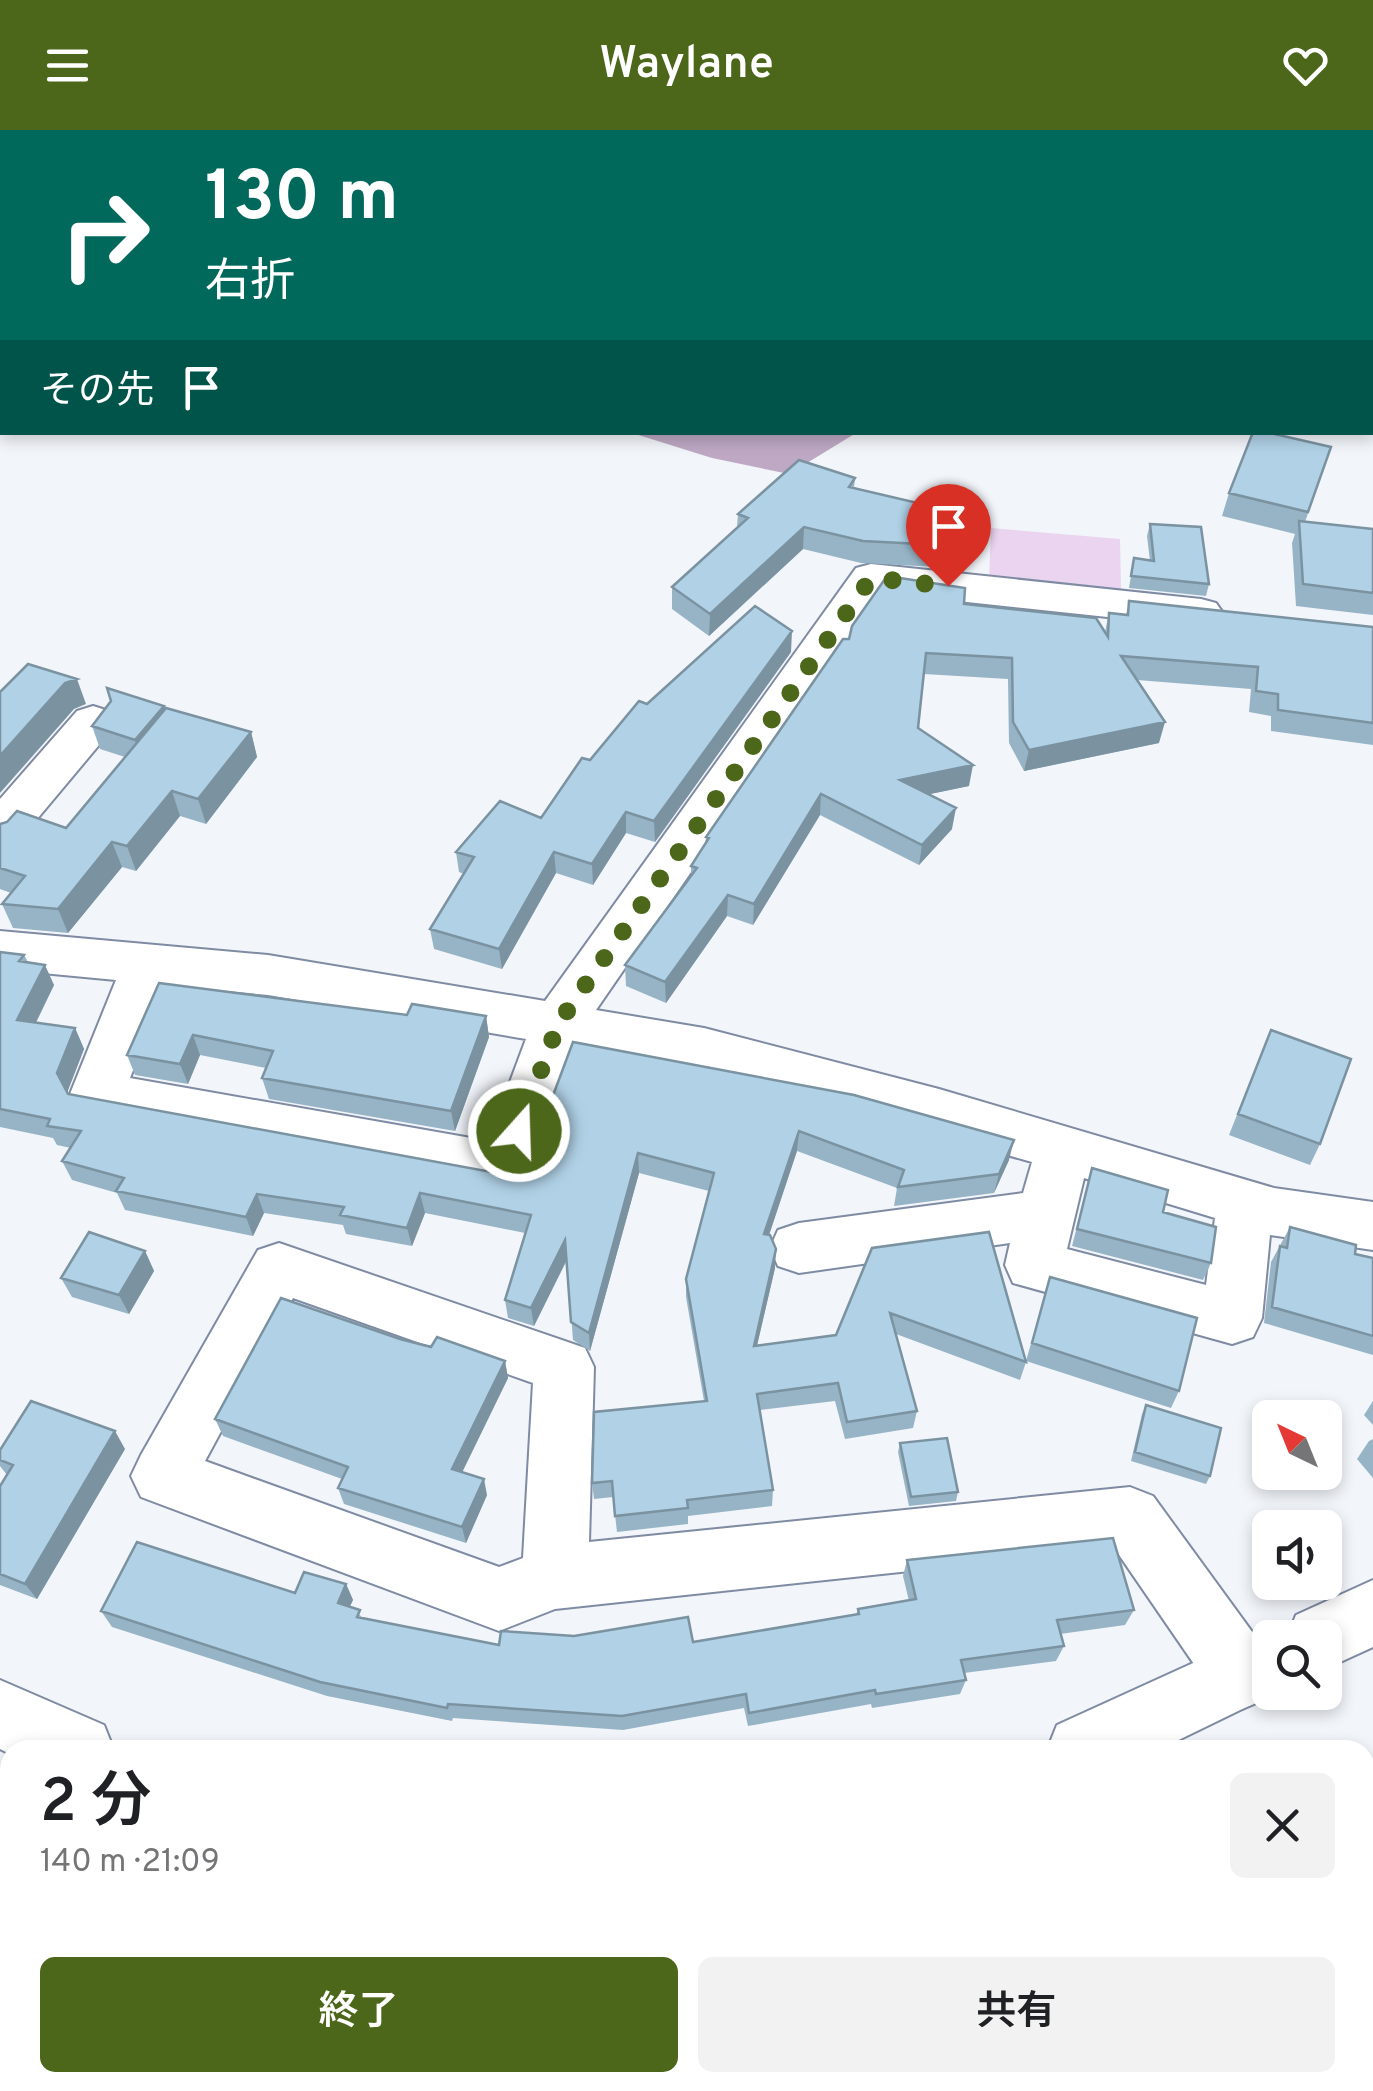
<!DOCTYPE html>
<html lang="ja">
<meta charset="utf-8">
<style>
body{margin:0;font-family:Overpass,"Noto Sans JP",sans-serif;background:#f2f2f2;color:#202124;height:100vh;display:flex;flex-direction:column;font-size:38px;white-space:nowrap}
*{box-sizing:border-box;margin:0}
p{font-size:32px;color:#757577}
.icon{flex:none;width:55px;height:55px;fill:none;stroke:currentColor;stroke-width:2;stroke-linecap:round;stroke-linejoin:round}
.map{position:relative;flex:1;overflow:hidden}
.sheet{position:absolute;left:0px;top:1610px;width:1375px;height:352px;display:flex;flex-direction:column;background:#fff;border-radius:30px 30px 0 0;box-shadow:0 5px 15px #0003}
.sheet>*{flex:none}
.hud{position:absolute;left:0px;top:0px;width:1375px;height:305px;box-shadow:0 5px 15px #0003;background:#00695c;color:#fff;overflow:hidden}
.needle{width:65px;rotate:317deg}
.controls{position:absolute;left:1252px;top:1270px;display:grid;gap:20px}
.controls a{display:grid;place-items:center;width:90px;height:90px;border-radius:15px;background:#fff;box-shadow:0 5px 15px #0003;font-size:50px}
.pin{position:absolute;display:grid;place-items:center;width:85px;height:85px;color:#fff;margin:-102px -42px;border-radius:50% 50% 50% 0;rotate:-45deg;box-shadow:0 0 10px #0007}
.pin .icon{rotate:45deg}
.me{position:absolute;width:110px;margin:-55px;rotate:20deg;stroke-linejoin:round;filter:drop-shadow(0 0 8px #0008)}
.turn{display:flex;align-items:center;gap:35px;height:210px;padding:0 40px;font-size:45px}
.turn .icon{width:130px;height:130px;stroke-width:2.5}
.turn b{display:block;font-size:70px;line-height:85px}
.then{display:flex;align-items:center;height:95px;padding:0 40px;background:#0003;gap:20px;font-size:38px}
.round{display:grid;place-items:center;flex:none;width:105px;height:105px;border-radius:15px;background:#f2f2f2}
.overview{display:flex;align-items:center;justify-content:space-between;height:170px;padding:0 40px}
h1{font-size:60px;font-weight:600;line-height:75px}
.primary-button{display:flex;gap:20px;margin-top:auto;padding:20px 40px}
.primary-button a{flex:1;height:115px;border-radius:15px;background:#4c671a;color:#fff;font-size:40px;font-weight:600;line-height:115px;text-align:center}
.primary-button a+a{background:#f2f2f2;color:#202124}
header{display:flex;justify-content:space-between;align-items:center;height:130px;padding:0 40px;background:#4c671a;color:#fff;font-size:45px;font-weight:600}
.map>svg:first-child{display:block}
.green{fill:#ead4f0}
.forest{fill:#bea8c4}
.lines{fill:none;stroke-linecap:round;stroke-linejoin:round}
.street-casing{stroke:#7f8ba3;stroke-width:4}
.secondary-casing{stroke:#7f8ba3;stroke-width:4}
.street{fill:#fff;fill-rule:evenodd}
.secondary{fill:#fff;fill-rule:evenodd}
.wall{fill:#97b4c6}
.shaded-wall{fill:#7b92a1}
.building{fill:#b0d1e6;stroke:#7b92a1;stroke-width:2.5}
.route{stroke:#4c671a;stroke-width:18;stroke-dasharray:0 32.4}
</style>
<header><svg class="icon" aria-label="menu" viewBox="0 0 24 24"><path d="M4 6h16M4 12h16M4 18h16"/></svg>Waylane<svg class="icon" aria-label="heart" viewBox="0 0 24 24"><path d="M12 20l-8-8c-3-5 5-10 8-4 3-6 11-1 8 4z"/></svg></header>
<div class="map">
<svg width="1373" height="1961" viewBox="0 0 1373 1961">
<rect width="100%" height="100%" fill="#f2f5fa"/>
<path class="green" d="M 991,398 L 1120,409 L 1121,462 L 989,451 Z"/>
<path class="forest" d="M 0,0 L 647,0 L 652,2 L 2,2 L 2,220 Z
M 632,303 L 856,303 L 789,344 L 712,328 Z
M 0,1724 L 10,1728 L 10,1896 L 0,1899 Z
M 306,1953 L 710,1953 L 698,1961 L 340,1961 Z
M 1232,1953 L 1239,1961 L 1025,1961 L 1023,1953 Z"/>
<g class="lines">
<g class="street-casing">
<path id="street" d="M 871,434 L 1201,469 L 1216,473 L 1223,483 L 1216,493 L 1201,497 L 883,463 L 596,880 L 704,898 L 939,959 L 1274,1058 L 1373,1072 L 1373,1120 L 1270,1105 L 1262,1188 L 1253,1207 L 1232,1214 L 1013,1153 L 1005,1135 L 1010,1113 L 799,1143 L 778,1136 L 770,1118 L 778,1100 L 799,1093 L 1023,1063 L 1032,1032 L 704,940 L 576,918 L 534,1037 L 526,1053 L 506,1060 L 78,980 L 70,964 L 116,850 L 0,839 L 0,801 L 268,825 L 545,871 L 856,438 ZM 166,855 L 268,865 L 526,909 L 488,1011 L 130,948 ZM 1084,1048 L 1215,1088 L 1206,1155 L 1067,1119 Z
M 93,576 L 109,581 L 116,592 L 109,603 L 17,713 L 0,718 L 0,669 L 77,581 Z
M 279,1113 L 585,1218 L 594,1237 L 589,1412 L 1130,1357 L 1153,1366 L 1266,1521 L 1270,1531 L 1266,1569 L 1242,1579 L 1218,1569 L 1115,1419 L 555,1479 L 499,1501 L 141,1367 L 131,1346 L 141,1325 L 258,1120 ZM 293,1168 L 533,1253 L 523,1428 L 499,1437 L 205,1331 Z"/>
</g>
<g class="secondary-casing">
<path id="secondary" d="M 1373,1450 L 1373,1517 L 1325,1539 L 1325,1508 L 1270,1508 L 1270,1562 L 1277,1562 L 1158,1620 L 1047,1620 L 1057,1595 L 1270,1498 L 1288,1505 L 1296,1485 Z
M 0,1550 L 104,1595 L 114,1620 L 10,1620 L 10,1624 L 0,1619 Z"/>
</g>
<use href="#street" class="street"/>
<use href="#secondary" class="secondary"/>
</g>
<path class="wall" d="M 1331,317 L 1305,392 L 1373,399 L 1373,485 L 1296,476 L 1292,413 L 1295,404 L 1222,386 L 1229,363 Z
M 855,348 L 854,358 L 956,382 L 953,404 L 937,437 L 861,433 L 803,419 L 709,506 L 672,479 L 672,457 L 737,397 L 738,384 Z
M 1150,394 L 1209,454 L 1206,466 L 1129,458 L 1134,428 L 1150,431 L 1147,406 Z
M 1129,471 L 1373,497 L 1373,615 L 1271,601 L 1271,586 L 1249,582 L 1251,559 L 1137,550 L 1159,613 L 1024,641 L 1009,613 L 1008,549 L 924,544 L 918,598 L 969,656 L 929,664 L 952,699 L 919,735 L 820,685 L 753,795 L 727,786 L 666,873 L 626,856 L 625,835 L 691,746 L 691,736 L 705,714 L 706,707 L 849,509 L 964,474 L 1105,502 L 1109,483 L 1126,485 Z
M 791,522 L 655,712 L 626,703 L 593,755 L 556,743 L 502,839 L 434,819 L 430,799 L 464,744 L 459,742 L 456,722 L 541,688 L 590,630 L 647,574 Z
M 164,576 L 165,579 L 251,602 L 257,627 L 206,694 L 180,686 L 136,741 L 122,737 L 68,803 L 13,798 L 2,774 L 11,763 L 0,759 L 0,694 L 66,698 L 125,627 L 100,619 L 92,596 Z
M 0,822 L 24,825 L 28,832 L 54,855 L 36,893 L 75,898 L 84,919 L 67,962 L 68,964 L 502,1044 L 527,1035 L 573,912 L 1009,1030 L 994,1063 L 894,1076 L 897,1058 L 797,1021 L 769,1105 L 775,1138 L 757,1215 L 836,1205 L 872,1118 L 1026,1232 L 1020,1250 L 896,1204 L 917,1281 L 913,1298 L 845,1309 L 835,1271 L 760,1280 L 773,1360 L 772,1376 L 688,1386 L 688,1394 L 617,1402 L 613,1367 L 594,1369 L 592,1353 L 704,1271 L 686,1167 L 686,1149 L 709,1061 L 639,1043 L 590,1221 L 573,1210 L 567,1130 L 534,1196 L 508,1188 L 505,1170 L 525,1103 L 425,1083 L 412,1116 L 346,1104 L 343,1095 L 264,1083 L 253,1106 L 125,1080 L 117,1063 L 72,1050 L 62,1031 L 71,1018 L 57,1015 L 53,1008 L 0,997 Z
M 159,853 L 407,885 L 486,886 L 489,907 L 455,1001 L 269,969 L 262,948 L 266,938 L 200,925 L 188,954 L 135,945 L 127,925 Z
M 1262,922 L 1320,1014 L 1310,1035 L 1229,1005 Z
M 1092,1038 L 1163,1082 L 1211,1133 L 1203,1150 L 1072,1116 Z
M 1290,1097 L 1355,1124 L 1373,1128 L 1373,1225 L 1264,1193 L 1271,1132 Z
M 145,1121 L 154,1141 L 129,1184 L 72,1167 L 61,1148 Z
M 1050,1147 L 1179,1261 L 1171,1278 L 1026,1231 Z
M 400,1209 L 505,1231 L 508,1248 L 462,1342 L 487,1365 L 466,1413 L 344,1374 L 338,1358 L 342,1349 L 223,1306 L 215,1289 Z
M 1373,1271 L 1373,1295 L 1364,1285 Z
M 1146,1275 L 1210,1346 L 1206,1354 L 1131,1331 L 1142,1284 Z
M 1373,1309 L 1373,1348 L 1357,1329 L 1369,1311 Z
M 900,1313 L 958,1362 L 956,1371 L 909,1376 L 898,1322 Z
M 125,1319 L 37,1469 L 0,1455 L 0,1356 L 7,1345 L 0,1336 L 0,1320 Z
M 907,1430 L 1134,1480 L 1125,1495 L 1060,1504 L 1064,1516 L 1056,1531 L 964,1543 L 966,1550 L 960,1564 L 872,1578 L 871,1574 L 748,1596 L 744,1578 L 623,1600 L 453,1588 L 452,1591 L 327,1566 L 112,1497 L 101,1481 L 295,1463 L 346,1454 L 353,1470 L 350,1476 L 363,1488 L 499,1515 L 693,1512 L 856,1485 L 858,1479 L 909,1471 L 903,1446 Z"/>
<path class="shaded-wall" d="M 956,382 L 953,404 L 937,437 L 940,415 Z
M 804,397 L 803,419 L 709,506 L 710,484 Z
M 792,501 L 791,522 L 655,712 L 654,691 Z
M 77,549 L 86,574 L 74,579 L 0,663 L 0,626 L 65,553 Z
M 164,576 L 171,599 L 142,632 L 135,610 Z
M 1165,592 L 1159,613 L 1024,641 L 1029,620 Z
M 251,602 L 257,627 L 206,694 L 198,669 Z
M 973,635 L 969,656 L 897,671 L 900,650 Z
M 172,661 L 180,686 L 136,741 L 127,716 Z
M 821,664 L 820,685 L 753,795 L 754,774 Z
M 956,678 L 952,699 L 919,735 L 922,715 Z
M 626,682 L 626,703 L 593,755 L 592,734 Z
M 112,712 L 122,737 L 68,803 L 58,779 Z
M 554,722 L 556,743 L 502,839 L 499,819 Z
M 728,765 L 727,786 L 666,873 L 665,852 Z
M 45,835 L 54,855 L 27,910 L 17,890 Z
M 486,886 L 489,907 L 455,1001 L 451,981 Z
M 75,898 L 84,919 L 67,963 L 57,943 Z
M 193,905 L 200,925 L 188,954 L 180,934 Z
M 799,1001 L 797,1021 L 763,1123 L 764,1104 Z
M 1014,1010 L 1009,1030 L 994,1063 L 999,1044 Z
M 638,1023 L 639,1043 L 590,1221 L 589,1203 Z
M 420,1063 L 425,1083 L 412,1116 L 407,1098 Z
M 257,1064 L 264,1083 L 253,1106 L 246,1087 Z
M 565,1110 L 567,1129 L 534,1196 L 531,1178 Z
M 776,1119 L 775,1138 L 753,1233 L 754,1216 Z
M 145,1121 L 154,1141 L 129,1184 L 119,1165 Z
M 505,1231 L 508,1248 L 456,1355 L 452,1339 Z
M 115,1301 L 125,1319 L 37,1469 L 25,1454 Z
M 484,1349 L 487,1365 L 466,1413 L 462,1397 Z
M 346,1454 L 353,1470 L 344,1488 L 338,1473 Z"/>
<path class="building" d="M 1253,302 L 1266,302 L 1331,317 L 1308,382 L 1229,363 Z
M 799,330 L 855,348 L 849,357 L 956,382 L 940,415 L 863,411 L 804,397 L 710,484 L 672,457 L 748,388 L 738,384 Z
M 1299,391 L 1373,399 L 1373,463 L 1303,454 Z
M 1150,394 L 1201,397 L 1209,454 L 1131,446 L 1134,428 L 1154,431 Z
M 887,446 L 965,458 L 964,474 L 1096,488 L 1108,507 L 1109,483 L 1128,485 L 1129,471 L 1373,497 L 1373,593 L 1278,580 L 1278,564 L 1256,561 L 1258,537 L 1121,526 L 1165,592 L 1029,620 L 1013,592 L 1012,528 L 926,523 L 918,598 L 973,635 L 900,650 L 956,678 L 922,715 L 821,664 L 754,774 L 728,765 L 665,852 L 625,835 L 697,738 L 691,736 L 709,708 L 706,707 L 843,509 L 849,509 L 852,496 Z
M 755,476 L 792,501 L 654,691 L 626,682 L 592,734 L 554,722 L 499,819 L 430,799 L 474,727 L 456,722 L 500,671 L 541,688 L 582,628 L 590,630 L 639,571 L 647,574 Z
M 28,534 L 77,549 L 65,553 L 0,626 L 0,562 Z
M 107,558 L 164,576 L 135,610 L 92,596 L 111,571 Z
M 166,578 L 251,602 L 198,669 L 172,661 L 127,716 L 112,712 L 58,779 L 2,774 L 25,746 L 0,738 L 0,694 L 7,692 L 17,681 L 66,698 Z
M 0,822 L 24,825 L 19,831 L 45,835 L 17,890 L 75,898 L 57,943 L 68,964 L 502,1044 L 527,1035 L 573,912 L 854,965 L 1014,1010 L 999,1044 L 898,1057 L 904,1040 L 799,1001 L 764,1104 L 770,1105 L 776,1119 L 754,1216 L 836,1205 L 872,1118 L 989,1102 L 1026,1232 L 890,1183 L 917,1281 L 847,1292 L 838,1253 L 757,1264 L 773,1360 L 687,1370 L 688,1378 L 615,1386 L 612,1351 L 592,1353 L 594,1282 L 707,1271 L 686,1149 L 714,1043 L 638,1023 L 589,1203 L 571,1192 L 565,1110 L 531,1178 L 505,1170 L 531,1085 L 420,1063 L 407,1098 L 340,1085 L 344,1077 L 257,1064 L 246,1087 L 116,1061 L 124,1048 L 62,1031 L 81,1001 L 47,996 L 50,989 L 0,979 Z
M 159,853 L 407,885 L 412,874 L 486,886 L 451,981 L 262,948 L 273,921 L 193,905 L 180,934 L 127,925 Z
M 1271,900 L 1351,929 L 1320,1014 L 1238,984 Z
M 1092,1038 L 1168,1060 L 1163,1082 L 1216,1097 L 1211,1133 L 1077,1099 Z
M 1290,1097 L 1356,1115 L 1355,1124 L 1373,1128 L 1373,1206 L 1272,1177 L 1280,1116 L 1287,1118 Z
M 89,1102 L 145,1121 L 119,1165 L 61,1148 Z
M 1050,1147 L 1197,1188 L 1179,1261 L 1032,1213 Z
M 281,1168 L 400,1209 L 431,1217 L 437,1207 L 505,1231 L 452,1339 L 484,1349 L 462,1397 L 338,1358 L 348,1337 L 215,1289 Z
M 31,1271 L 115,1301 L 25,1454 L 0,1444 L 0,1356 L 13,1335 L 0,1330 L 0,1320 Z
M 1146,1275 L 1221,1298 L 1210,1346 L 1135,1322 Z
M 947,1308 L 958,1362 L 911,1367 L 900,1313 Z
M 1113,1408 L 1134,1480 L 1057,1490 L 1064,1516 L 961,1530 L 966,1550 L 876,1564 L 875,1560 L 749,1583 L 746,1564 L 622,1586 L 448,1574 L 447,1578 L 320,1552 L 101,1481 L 137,1412 L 295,1463 L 304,1442 L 346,1454 L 338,1473 L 360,1480 L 357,1487 L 499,1515 L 501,1501 L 574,1506 L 688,1487 L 693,1512 L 859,1484 L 858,1479 L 916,1469 L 907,1430 Z"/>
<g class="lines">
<path class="route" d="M 519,1001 L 558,894 L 871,448 L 948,456"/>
</g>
</svg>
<div class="controls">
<a><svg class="needle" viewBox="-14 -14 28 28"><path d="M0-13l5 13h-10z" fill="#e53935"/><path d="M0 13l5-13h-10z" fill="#757577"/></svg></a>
<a><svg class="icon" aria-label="sound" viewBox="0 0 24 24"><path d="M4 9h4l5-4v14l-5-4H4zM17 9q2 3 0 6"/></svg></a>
<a><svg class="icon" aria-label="search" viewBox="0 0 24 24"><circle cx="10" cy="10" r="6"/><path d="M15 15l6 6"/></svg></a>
</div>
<div class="pin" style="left:948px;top:456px;background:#d93025"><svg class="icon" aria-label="arrive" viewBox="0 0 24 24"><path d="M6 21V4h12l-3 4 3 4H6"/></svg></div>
<svg class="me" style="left:519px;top:1001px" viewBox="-20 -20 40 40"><circle r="17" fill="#4c671a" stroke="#fff" stroke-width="3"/><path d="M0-11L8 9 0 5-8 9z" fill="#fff"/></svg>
<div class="hud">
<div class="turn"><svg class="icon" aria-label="right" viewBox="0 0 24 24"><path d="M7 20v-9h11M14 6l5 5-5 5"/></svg><div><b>130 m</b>右折</div></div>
<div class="then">その先<svg class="icon" aria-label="arrive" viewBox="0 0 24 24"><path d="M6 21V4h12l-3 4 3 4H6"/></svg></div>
</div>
<section class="sheet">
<div class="overview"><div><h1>2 分</h1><p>140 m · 21:09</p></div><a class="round"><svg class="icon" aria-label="close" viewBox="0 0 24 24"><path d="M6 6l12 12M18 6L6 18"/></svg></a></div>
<div class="primary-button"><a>終了</a><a>共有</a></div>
</section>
</div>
